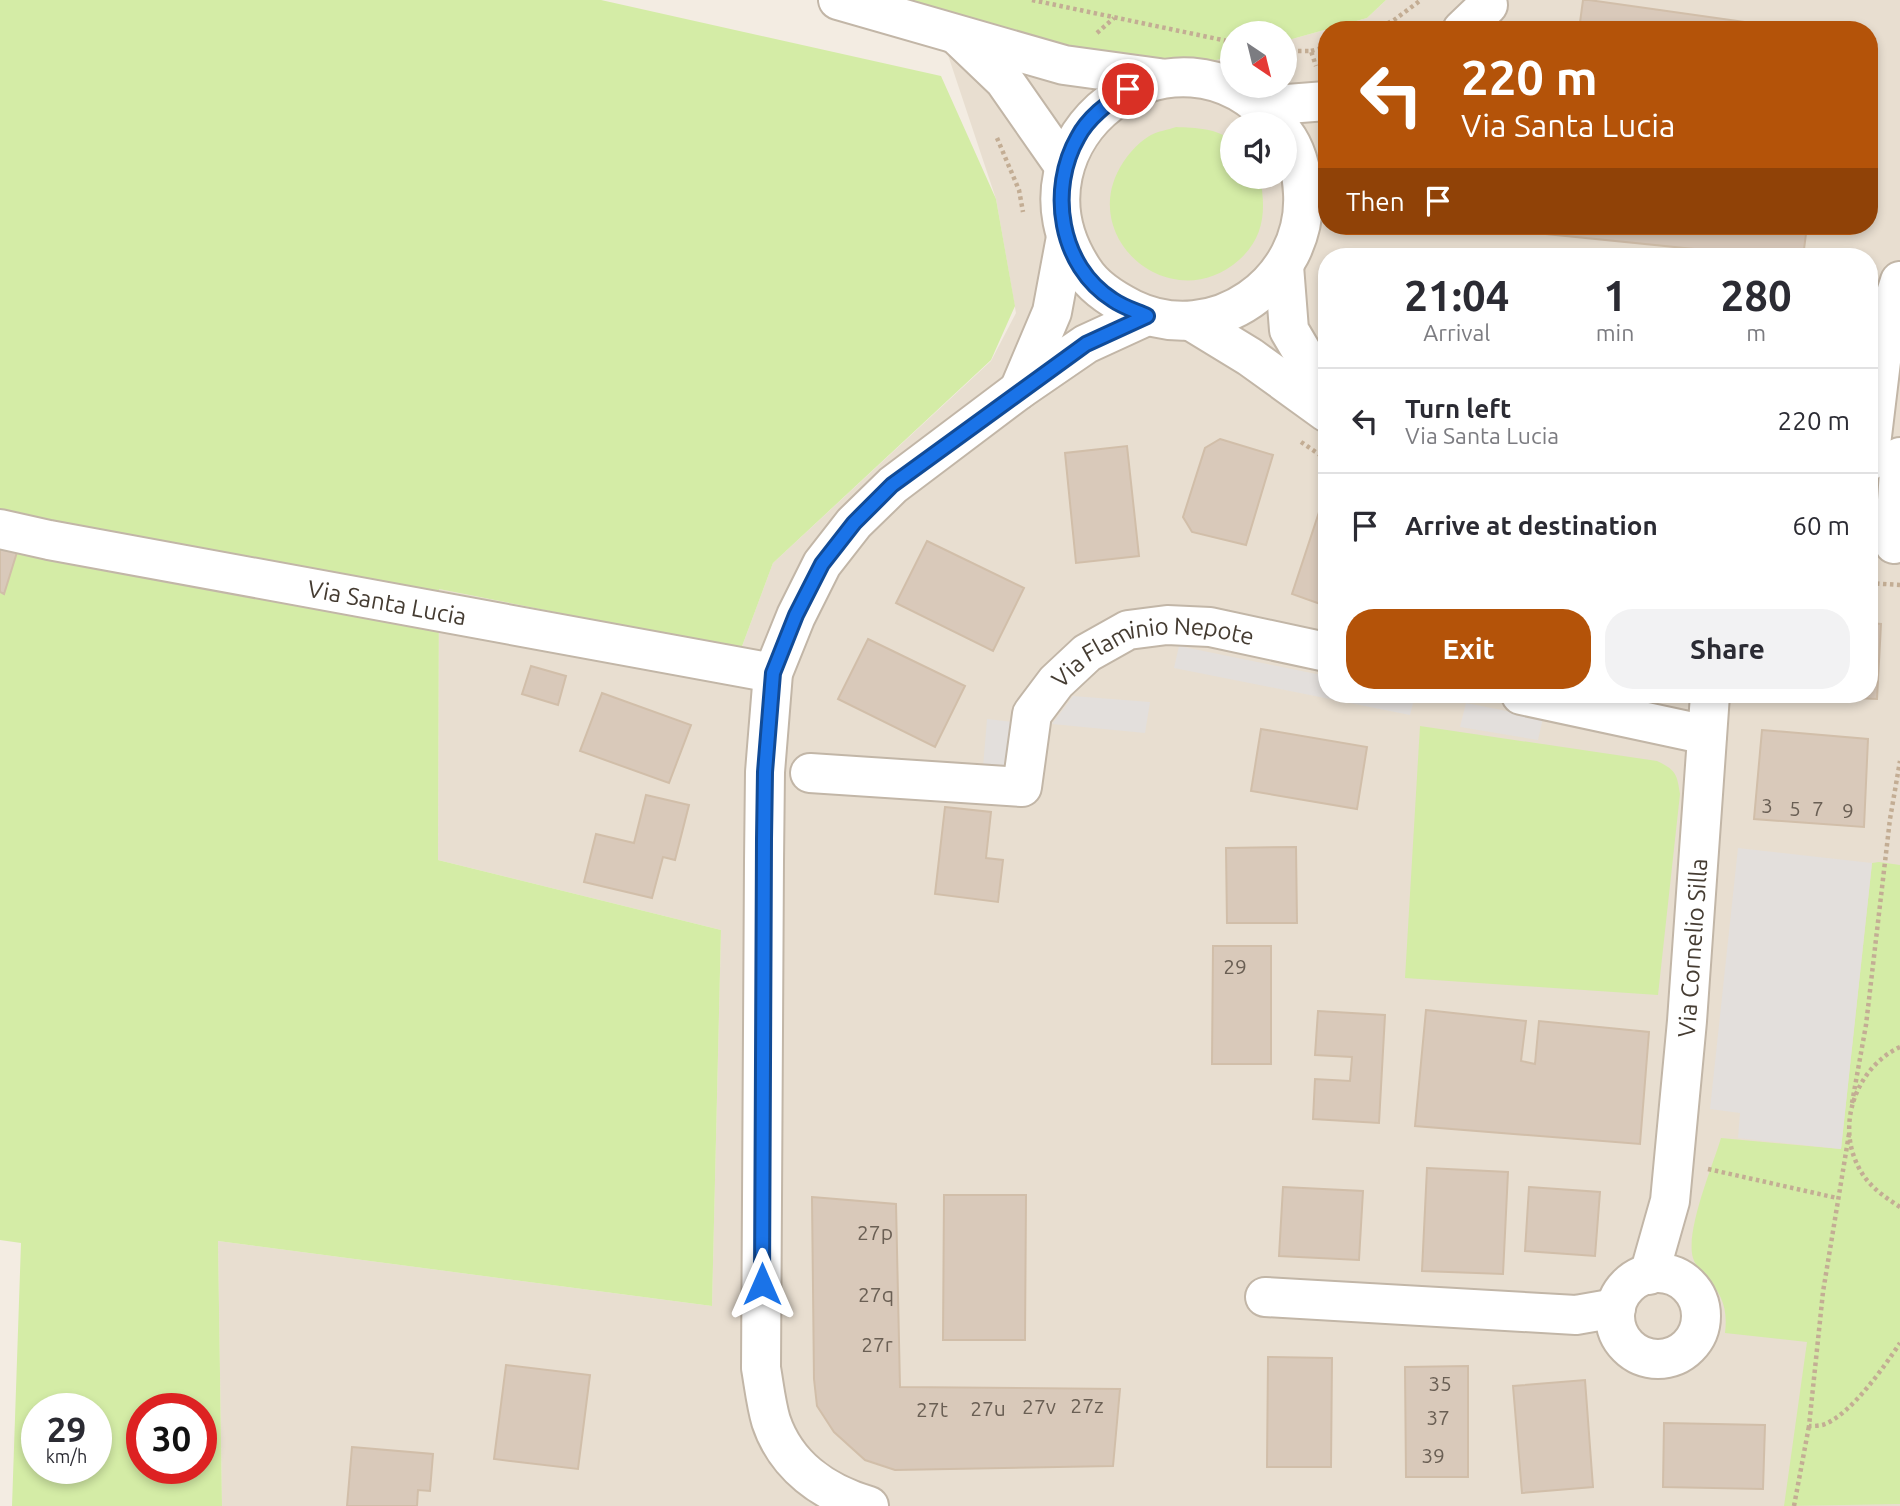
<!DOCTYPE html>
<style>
body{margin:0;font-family:Ubuntu,sans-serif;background:#f2f2f3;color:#2b2b33;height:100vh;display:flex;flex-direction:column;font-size:26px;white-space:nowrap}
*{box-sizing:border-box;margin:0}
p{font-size:23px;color:#7c7c81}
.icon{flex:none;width:38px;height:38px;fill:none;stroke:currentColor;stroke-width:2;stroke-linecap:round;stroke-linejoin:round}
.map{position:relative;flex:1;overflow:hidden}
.sheet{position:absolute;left:1318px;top:248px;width:560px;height:455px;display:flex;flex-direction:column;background:#fff;border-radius:28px;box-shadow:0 4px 10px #0003}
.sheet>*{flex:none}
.hud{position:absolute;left:1318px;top:21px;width:560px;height:214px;border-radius:28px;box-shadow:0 4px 10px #0003;background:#b45309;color:#fff;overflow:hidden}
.needle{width:46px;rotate:145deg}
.controls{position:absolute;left:1220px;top:21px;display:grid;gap:14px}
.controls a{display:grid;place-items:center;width:77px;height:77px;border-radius:50%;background:#fff;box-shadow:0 4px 10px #0003;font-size:35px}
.speed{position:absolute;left:21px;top:1393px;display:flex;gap:14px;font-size:35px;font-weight:700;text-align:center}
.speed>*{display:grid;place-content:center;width:91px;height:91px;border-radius:50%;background:#fff;box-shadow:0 4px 10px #0003;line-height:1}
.speed small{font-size:18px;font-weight:400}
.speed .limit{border:10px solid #d22;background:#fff;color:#111}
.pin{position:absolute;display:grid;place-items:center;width:60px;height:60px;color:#fff;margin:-30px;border:4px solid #fff;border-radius:50%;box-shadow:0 2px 7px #0007}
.me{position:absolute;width:77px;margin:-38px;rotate:0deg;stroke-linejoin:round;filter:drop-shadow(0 0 5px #0008)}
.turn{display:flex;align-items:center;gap:24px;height:147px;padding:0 28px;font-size:32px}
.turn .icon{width:91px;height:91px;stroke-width:2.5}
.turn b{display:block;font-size:49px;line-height:60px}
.then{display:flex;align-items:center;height:66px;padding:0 28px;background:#0003;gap:14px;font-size:26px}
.eta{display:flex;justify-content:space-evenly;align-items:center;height:119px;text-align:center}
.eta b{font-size:42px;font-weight:700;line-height:49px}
.cta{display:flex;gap:14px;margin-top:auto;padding:14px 28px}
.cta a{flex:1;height:80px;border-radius:28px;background:#b45309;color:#fff;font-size:28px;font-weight:700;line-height:80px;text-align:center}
.cta a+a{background:#f2f2f3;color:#2b2b33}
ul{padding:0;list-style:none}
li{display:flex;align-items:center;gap:21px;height:105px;padding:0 28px;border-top:2px solid #e1e1e2}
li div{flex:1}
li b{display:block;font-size:26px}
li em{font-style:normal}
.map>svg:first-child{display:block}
.residential{fill:#e8ded0;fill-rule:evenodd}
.green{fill:#d4eca6;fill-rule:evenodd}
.parking{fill:#e3dfdc}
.building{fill:#d9c9ba;stroke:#d1bea9;stroke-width:2}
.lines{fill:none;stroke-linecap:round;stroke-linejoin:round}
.minor-casing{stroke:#c2b6a7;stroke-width:42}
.path{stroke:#c3ad94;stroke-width:4.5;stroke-dasharray:3.5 3.5;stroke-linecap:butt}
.minor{stroke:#fff;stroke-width:38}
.route-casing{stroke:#114b97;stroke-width:18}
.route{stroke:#1a73e8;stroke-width:12}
.labels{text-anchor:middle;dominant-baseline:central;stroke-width:6;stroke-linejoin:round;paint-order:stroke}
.number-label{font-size:21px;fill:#6a5f54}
.street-label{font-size:24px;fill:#453c32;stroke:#fff}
</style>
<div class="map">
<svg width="1900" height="1506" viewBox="0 0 1900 1506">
<rect width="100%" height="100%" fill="#f3ece2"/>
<path class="residential" d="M 1386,0 L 1900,0 L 1900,1506 L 222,1506 L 218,1241 L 712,1306 L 721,930 L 438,860 L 439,589 L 741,649 L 773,563 L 991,361 L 1016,313 L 996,199 L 943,40 L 1193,66 L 1232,56 L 1232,86 L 1284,86 L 1285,41 L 1367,18 ZM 1326,30 L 1869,30 L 1869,226 L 1326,226 ZM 1232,124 L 1284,124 L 1284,177 L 1232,177 ZM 1326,257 L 1869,257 L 1869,695 L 1326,695 Z"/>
<path class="green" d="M 0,0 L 601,0 L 941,76 L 996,199 L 1015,306 L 991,360 L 773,563 L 741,649 L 439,589 L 438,860 L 721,930 L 712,1306 L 218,1241 L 222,1506 L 12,1506 L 21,1243 L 0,1240 ZM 37,1409 L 96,1409 L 96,1468 L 37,1468 ZM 142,1409 L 201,1409 L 201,1468 L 142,1468 Z
M 819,0 L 1386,0 L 1367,18 L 1285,41 L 1284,33 L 1232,33 L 1232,56 L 1193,66 L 943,40 Z
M 1176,127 C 1196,128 1217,128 1232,141 L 1232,177 L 1260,177 C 1266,209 1265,237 1239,260 C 1171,320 1073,236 1124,161 C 1131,151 1140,141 1151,135 C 1158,131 1168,130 1176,127 Z
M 1420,726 L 1657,761 C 1676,770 1677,774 1680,794 L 1658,995 L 1405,978 Z
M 1879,862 L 1900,865 L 1900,1504 L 1784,1506 L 1807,1342 L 1725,1333 C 1728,1308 1722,1294 1705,1275 C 1700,1270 1695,1265 1693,1258 C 1685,1231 1713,1165 1721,1138 L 1841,1149 L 1872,863 Z"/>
<path class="parking" d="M 1179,646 L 1326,676 L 1326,695 L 1415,695 L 1410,715 L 1174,668 Z
M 1073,696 L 1150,702 L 1145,733 L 1052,724 Z
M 1466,703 L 1543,718 L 1538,740 L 1460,727 Z
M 987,719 L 1013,722 L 1009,768 L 983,767 Z
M 1738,848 L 1872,863 L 1841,1149 L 1738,1138 L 1740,1113 L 1710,1109 Z"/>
<path class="building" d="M 1583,0 L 1589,0 L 1801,30 L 1579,30 Z
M 1528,226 L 1807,226 L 1803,257 L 1773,257 L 1527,232 Z
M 1220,439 L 1273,455 L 1246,545 L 1192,532 L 1183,517 L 1205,448 Z
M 1127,446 L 1139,556 L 1076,563 L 1065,453 Z
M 1323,500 L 1326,502 L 1326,606 L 1292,594 Z
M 927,541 L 1024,588 L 993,651 L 896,603 Z
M 0,543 L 18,549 L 4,594 L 0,592 Z
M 1869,623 L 1881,624 L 1877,699 L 1782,695 L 1869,695 Z
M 868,639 L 965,686 L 935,747 L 838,699 Z
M 531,666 L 566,676 L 558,705 L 522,694 Z
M 602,693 L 691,725 L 669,783 L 580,751 Z
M 1261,729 L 1367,747 L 1357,809 L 1251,791 Z
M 1762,730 L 1868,739 L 1864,827 L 1754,819 Z
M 646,795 L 689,805 L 675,860 L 663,857 L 652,898 L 584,882 L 596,834 L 634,843 Z
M 945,807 L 991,812 L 986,858 L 1003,860 L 998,902 L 935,894 Z
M 1296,847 L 1297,923 L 1227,923 L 1226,848 Z
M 1213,946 L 1271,946 L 1271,1064 L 1212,1064 Z
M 1426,1010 L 1526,1021 L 1521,1061 L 1535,1064 L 1539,1021 L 1649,1032 L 1640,1144 L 1415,1126 Z
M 1318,1011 L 1385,1015 L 1379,1123 L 1313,1119 L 1315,1079 L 1350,1081 L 1352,1057 L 1315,1055 Z
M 1427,1168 L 1508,1172 L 1503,1274 L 1422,1271 Z
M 1283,1187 L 1363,1191 L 1359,1260 L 1279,1256 Z
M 1529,1187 L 1600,1192 L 1595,1256 L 1525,1251 Z
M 944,1195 L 1026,1195 L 1025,1340 L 943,1340 Z
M 812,1197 L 896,1204 L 900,1387 L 1120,1389 L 1113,1466 L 895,1470 L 865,1460 L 834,1432 L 817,1406 L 814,1379 Z
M 1268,1357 L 1332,1358 L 1331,1467 L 1267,1467 Z
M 506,1365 L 590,1375 L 578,1469 L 494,1459 Z
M 1468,1366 L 1468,1477 L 1406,1477 L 1405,1367 Z
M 1585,1380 L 1593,1487 L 1522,1493 L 1513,1386 Z
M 1664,1423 L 1765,1425 L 1763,1489 L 1663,1487 Z
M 352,1447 L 433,1454 L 430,1491 L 418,1490 L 417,1506 L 347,1506 Z"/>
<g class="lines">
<g class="minor-casing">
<g id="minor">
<path d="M 838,0 L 1064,65 L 1159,78"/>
<path d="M 1462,30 L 1488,5"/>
<path d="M 959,37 L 1004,80 L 1064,166"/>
<path d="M 1262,106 L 1326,101"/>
<path d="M 1277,124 C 1176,3 997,140 1083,270 C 1094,288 1114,300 1132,309 C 1214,349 1308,282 1303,193 C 1302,172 1297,150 1284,133"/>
<path d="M 1284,266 L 1289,330 L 1326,393"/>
<path d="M 1191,321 L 1250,357 L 1326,412"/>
<path d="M 1019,390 L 1052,312 L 1066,237"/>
<path d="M 1869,461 L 1885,328 L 1900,281"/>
<path id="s1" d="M 0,529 L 49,540 L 773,673"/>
<path d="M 1894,544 L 1900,457"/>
<path d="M 1521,695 L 1707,735"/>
<path id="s2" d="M 810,773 L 1022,787 L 1032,714 L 1056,682 L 1087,653 L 1128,630 L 1167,625 L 1210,627 L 1326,652"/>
<circle cx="1658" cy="1316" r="43"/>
<path id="s3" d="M 1649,1275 L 1670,1201 L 1687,1021 L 1710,695"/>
<path d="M 1265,1297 L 1576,1315 L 1616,1308"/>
<path d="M 869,1506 C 824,1493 786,1466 771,1421 C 766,1404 764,1385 761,1368 L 764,861 L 765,772 L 773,673 L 796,616 L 822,564 L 854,523 L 893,485 L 1019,390 L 1086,344 L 1147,316"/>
</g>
</g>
<path class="path" d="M 1032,0 L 1232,42
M 1375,30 L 1394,20 L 1421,0
M 1097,33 L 1114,18
M 1284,51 L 1311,51 L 1316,66
M 1311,51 L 1326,47
M 997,138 L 1019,190 L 1023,212
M 1301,442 L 1326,459
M 1869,583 L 1900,585
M 1900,1047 C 1857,1067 1836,1123 1858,1166 C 1867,1185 1883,1196 1900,1207
M 1852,1103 L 1866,1025 L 1890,819 L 1900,761
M 1849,1134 L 1823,1292 L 1809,1426 C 1813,1426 1821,1426 1825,1424 C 1852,1413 1884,1367 1900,1343
M 1708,1169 L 1837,1198
M 1794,1506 L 1809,1426"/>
<use href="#minor" class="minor"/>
</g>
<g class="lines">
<g class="route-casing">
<path id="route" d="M 762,1284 L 764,839 L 765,772 L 773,673 L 796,615 L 822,564 L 854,523 L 892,485 L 1086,344 L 1147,316 C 1136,311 1123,307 1113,300 C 1059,266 1048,189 1078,137 C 1089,116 1110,102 1128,89"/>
</g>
<use href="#route" class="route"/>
</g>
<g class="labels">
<g class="number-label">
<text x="1767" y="805">3</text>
<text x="1795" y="808">5</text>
<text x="1818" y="808">7</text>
<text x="1848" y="810">9</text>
<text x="1235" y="966">29</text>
<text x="875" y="1232">27p</text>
<text x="876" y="1294">27q</text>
<text x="877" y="1344">27r</text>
<text x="1440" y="1383">35</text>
<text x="1087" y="1405">27z</text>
<text x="1039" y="1406">27v</text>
<text x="988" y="1408">27u</text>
<text x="932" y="1409">27t</text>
<text x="1438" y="1417">37</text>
<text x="1433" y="1455">39</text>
</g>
<g class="street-label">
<text stroke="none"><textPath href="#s1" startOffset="394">Via Santa Lucia</textPath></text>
<text stroke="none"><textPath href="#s2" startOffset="434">Via Flaminio Nepote</textPath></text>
<text stroke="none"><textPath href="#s3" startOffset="331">Via Cornelio Silla</textPath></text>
</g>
</g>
</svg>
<div class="controls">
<a><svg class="needle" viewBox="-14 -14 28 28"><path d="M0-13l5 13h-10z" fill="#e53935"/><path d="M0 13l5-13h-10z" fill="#7c7c81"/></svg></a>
<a><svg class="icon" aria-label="sound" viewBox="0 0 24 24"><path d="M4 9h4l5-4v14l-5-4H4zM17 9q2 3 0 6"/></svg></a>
</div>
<div class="speed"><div>29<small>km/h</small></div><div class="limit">30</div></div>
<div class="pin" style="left:1128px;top:89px;background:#d93025"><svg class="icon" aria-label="arrive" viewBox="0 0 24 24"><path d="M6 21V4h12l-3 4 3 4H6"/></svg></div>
<svg class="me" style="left:762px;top:1284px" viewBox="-20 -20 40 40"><path d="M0-17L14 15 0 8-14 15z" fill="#1a73e8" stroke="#fff" stroke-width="4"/></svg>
<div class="hud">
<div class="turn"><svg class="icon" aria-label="left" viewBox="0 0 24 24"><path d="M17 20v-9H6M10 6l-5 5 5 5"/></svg><div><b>220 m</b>Via Santa Lucia</div></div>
<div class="then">Then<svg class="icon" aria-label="arrive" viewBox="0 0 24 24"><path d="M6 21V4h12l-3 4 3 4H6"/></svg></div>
</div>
<section class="sheet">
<div class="eta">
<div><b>21:04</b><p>Arrival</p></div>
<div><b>1</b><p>min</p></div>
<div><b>280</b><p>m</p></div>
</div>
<ul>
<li><svg class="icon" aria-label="left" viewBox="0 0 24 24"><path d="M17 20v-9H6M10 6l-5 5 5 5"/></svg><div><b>Turn left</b><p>Via Santa Lucia</p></div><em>220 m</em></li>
<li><svg class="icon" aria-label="arrive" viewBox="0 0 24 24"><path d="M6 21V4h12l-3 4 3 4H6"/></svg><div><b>Arrive at destination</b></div><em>60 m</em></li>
</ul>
<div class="cta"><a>Exit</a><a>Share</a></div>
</section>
</div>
